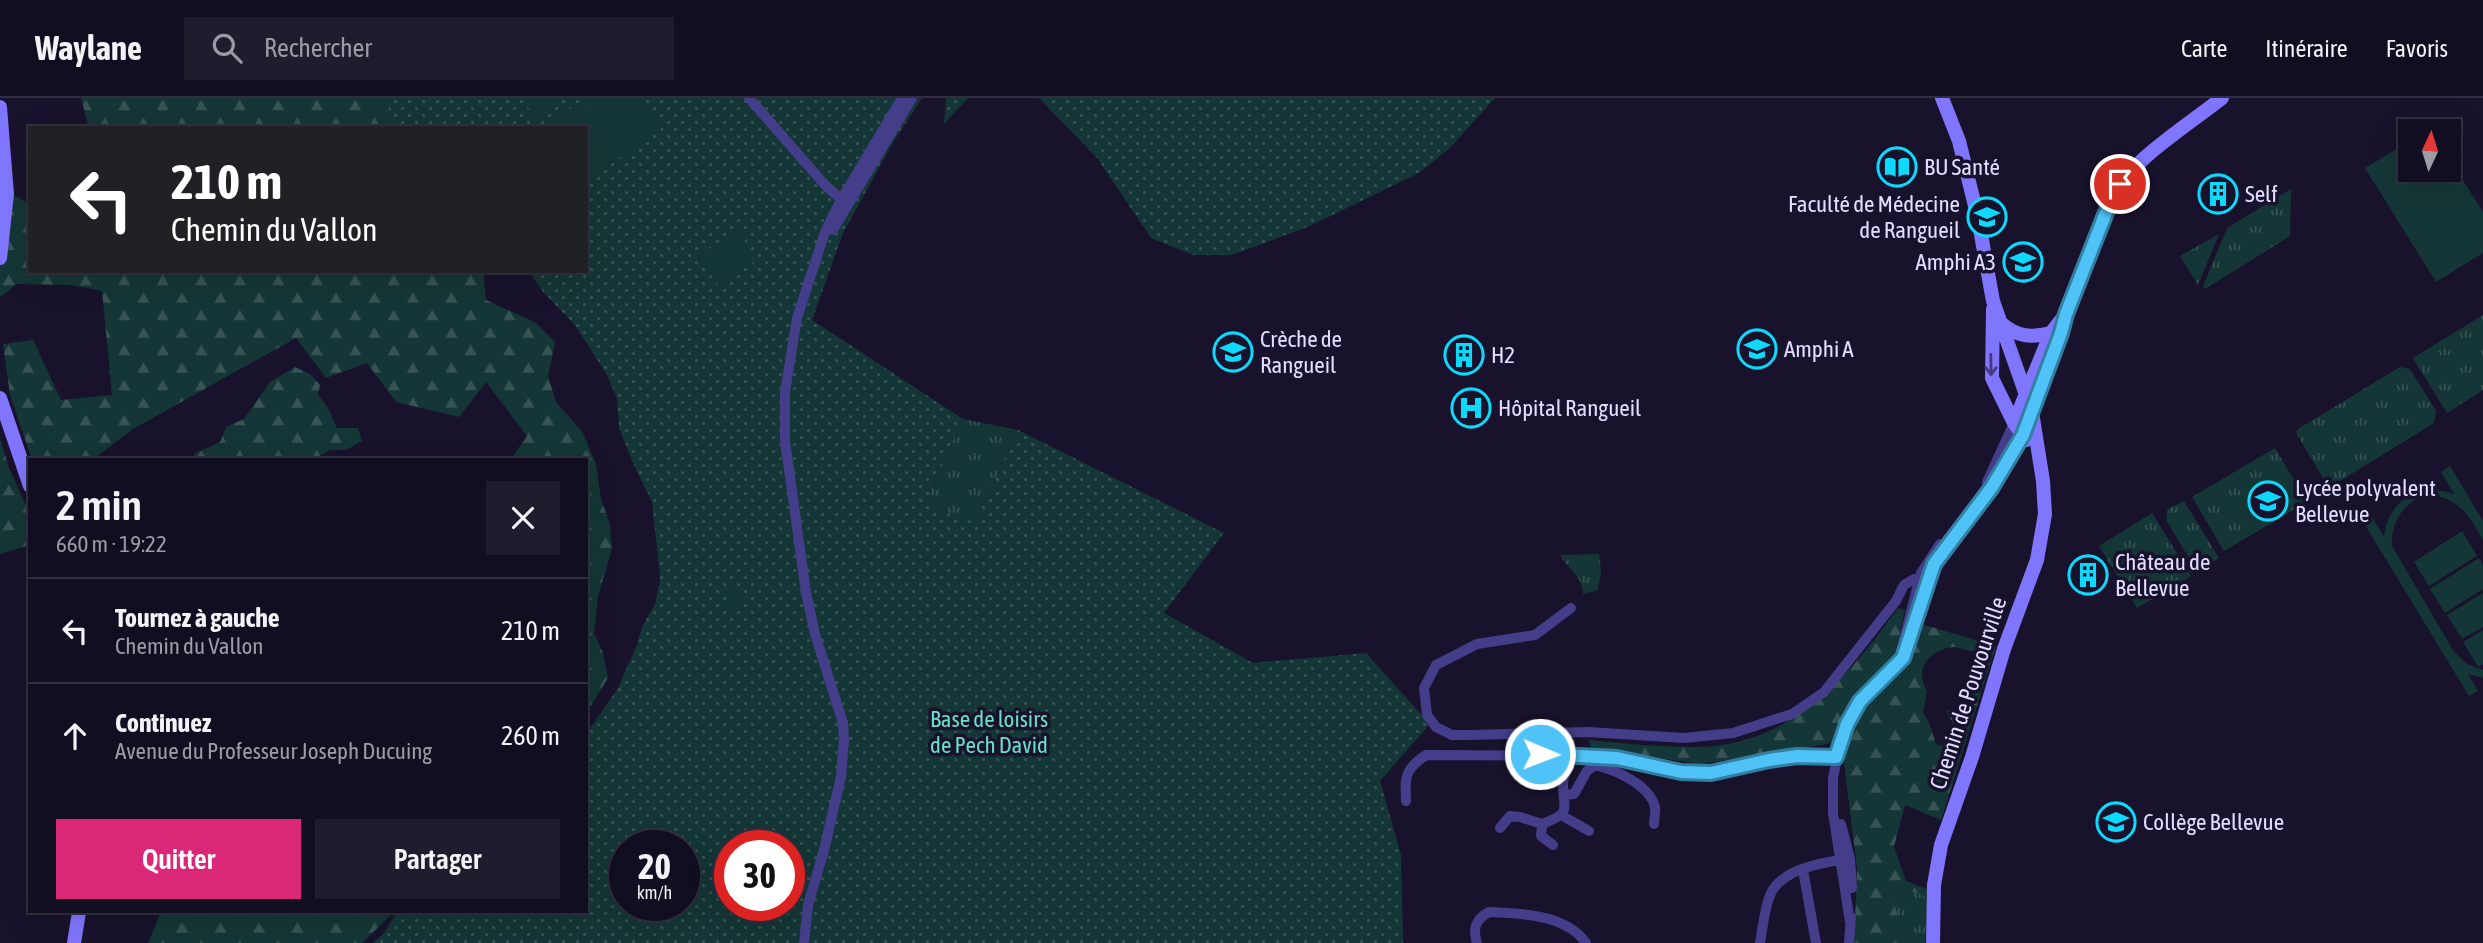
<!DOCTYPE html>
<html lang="fr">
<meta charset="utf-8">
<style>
body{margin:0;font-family:"Asap Condensed",sans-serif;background:#1f1c2e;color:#f1f3f6;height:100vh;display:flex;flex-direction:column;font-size:26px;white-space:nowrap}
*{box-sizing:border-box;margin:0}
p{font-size:23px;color:#9c9ca5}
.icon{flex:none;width:38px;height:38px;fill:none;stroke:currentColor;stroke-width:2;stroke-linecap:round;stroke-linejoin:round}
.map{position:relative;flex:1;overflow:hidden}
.side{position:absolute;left:28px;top:360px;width:560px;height:455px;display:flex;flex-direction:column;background:#120e21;border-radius:0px;box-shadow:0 7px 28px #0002,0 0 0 2px #312e3f}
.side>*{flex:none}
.top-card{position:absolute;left:28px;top:28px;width:560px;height:147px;border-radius:0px;box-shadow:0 7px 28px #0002,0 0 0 2px #312e3f;background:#202124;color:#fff;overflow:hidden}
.needle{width:46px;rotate:4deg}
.buttons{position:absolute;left:2398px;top:21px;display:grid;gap:14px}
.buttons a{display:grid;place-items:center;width:63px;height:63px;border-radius:0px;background:#120e21;box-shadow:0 7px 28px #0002,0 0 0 2px #312e3f;font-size:35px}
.speed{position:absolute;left:609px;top:732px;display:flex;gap:14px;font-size:35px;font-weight:700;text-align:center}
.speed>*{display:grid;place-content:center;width:91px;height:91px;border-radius:50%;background:#120e21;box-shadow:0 7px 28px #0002,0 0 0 2px #312e3f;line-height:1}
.speed small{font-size:18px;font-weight:400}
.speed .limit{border:10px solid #d22;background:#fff;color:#111}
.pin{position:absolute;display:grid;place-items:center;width:60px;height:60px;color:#fff;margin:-30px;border:4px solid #fff;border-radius:50%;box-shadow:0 2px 7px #0007}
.me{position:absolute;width:77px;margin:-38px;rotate:91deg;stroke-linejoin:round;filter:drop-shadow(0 0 5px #0008)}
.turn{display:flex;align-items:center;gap:24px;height:147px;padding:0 28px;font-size:32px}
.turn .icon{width:91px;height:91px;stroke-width:2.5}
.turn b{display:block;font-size:49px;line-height:60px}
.round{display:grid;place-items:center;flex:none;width:74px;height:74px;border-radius:0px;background:#1f1c2e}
.head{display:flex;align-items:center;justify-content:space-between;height:119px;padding:0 28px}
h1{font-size:42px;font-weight:600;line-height:52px}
.button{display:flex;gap:14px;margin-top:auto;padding:14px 28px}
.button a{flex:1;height:80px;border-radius:0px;background:#db2777;color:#fff;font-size:28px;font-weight:600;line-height:80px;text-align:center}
.button a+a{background:#1f1c2e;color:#f1f3f6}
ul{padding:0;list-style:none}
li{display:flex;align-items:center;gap:21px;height:105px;padding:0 28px;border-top:2px solid #312e3f}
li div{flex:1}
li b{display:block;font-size:26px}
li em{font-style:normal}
header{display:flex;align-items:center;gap:42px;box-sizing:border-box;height:98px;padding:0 35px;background:#120e21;border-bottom:2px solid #312e3f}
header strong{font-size:33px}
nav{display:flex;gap:38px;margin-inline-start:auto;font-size:24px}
.search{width:490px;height:63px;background:#1f1c2e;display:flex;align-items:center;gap:18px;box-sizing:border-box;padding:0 24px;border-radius:0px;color:#9c9ca5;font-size:26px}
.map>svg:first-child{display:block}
.grass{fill:url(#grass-tufts)}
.forest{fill:url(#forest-firs);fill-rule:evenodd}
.park{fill:url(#park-dots);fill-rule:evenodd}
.pitch{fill:#153636}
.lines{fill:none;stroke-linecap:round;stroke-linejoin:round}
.street{stroke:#443e8a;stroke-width:10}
.secondary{stroke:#8076fd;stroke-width:14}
.oneway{stroke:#423a80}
.route-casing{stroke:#337fa1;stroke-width:18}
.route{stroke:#4fc3f7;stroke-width:12}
.labels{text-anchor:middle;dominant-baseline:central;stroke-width:7;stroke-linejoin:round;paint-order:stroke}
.poi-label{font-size:23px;fill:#e3deff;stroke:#18122c;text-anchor:start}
.street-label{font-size:23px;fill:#e3deff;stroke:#18122c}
.park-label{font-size:23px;fill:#68e0c7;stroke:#18122c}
</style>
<header>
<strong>Waylane</strong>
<div class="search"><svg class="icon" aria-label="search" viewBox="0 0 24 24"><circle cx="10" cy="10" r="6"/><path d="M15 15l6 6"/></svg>Rechercher</div>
<nav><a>Carte</a><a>Itinéraire</a><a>Favoris</a></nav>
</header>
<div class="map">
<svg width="2483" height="845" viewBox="0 0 2483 845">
<defs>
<pattern id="grass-tufts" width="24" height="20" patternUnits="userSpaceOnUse" patternTransform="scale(1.75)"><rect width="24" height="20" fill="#153636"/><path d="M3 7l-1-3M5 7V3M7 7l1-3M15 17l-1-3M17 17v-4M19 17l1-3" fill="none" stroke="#375354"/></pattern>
<pattern id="forest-firs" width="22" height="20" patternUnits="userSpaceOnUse" patternTransform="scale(1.75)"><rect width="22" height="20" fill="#153636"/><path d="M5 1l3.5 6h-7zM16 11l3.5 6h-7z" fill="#375354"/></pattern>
<pattern id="park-dots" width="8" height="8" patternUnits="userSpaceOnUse" patternTransform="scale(1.75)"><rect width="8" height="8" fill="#153636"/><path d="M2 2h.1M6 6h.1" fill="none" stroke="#375354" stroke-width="1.8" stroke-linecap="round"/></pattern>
</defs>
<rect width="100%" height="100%" fill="#18122c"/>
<path class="grass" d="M 2291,91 L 2290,138 L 2205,191 L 2203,189 L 2227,130 Z
M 2219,136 L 2198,187 L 2180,158 Z
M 2483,217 L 2483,292 L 2447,315 L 2413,260 Z
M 2400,269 L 2410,271 L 2436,313 L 2434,325 L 2332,388 L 2327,387 L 2296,335 L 2298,331 Z
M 963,321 L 1018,332 L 975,425 L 924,407 Z
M 2275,350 L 2307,404 L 2224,453 L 2192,399 Z
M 2184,403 L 2219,460 L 2197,473 L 2166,422 L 2168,411 Z
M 2152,415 L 2191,478 L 2137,510 L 2099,448 Z
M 1599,456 L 1601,473 L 1598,492 L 1583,496 C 1583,478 1568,471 1560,457 Z
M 1899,787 L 1929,800 L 1925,845 L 1908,845 L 1894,806 Z"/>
<path class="forest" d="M 81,0 L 487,0 L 515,30 L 89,30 Z
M 4,92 L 30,106 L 30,173 L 483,173 L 486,202 L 536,225 L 555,244 L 548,278 L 556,304 L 583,335 L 596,366 L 601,401 L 610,426 L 612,451 L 598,498 L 594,535 L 603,555 L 608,580 L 586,616 L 586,362 L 510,362 L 527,338 L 486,284 L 459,319 L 396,304 L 367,265 L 326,280 L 296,240 L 133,331 L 92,362 L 32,362 L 10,297 L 3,246 L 33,242 L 61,302 L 112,297 L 102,193 L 71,187 L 17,186 L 0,199 L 0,93 Z
M 295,269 L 310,276 L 320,287 L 318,297 L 328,310 L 337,330 L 358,330 L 362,343 L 346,352 L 330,352 L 312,362 L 195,362 L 194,356 L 220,344 L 226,329 L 244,321 L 270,284 Z
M 0,340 L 9,370 L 30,416 L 30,447 L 0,456 Z
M 1898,510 L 1905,512 L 1895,557 L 1884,572 L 1855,600 L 1833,643 L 1827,646 L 1702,666 L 1591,651 L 1589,642 C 1622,645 1656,649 1690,649 C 1789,650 1845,583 1898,510 Z
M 1921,526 L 1996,548 L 1941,722 L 1905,707 L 1894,749 L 1906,783 L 1927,791 L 1929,800 L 1899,788 L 1894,806 L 1908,845 L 1854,845 L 1857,770 L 1843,657 L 1848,635 L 1868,601 L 1905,569 ZM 1955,549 L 1975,554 L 1979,570 L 1965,611 L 1960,614 L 1949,611 L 1946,614 C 1955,628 1964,638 1947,649 L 1936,646 L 1929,624 L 1923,615 L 1927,593 C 1913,570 1931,550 1955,549 Z
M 161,814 L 391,814 L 390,818 L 362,845 L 148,845 Z"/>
<path class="park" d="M 389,0 L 922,0 L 891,48 L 843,135 L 812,222 L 963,321 L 924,407 L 975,424 L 1018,332 L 1224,435 L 1164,515 L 1253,565 L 1366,555 L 1430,626 L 1380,683 L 1401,757 L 1403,845 L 373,845 L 385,834 L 397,814 L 586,814 L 586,636 L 618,590 L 637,547 L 642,529 L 655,506 L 660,483 L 659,468 L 652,404 L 633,365 L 619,330 L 617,300 L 607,277 L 575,227 L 543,194 L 529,173 L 586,173 L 586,30 L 394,30 ZM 625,747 L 684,747 L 684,807 L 625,807 ZM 730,747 L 789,747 L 789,807 L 730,807 Z
M 946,0 L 968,0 L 944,26 Z
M 1039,0 L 1495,0 L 1449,51 L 1419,75 L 1310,128 L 1232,157 L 1193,157 L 1151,140 L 1097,60 Z"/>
<path class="pitch" d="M 522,0 L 564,0 L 535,20 Z
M 586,0 L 640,0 L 661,32 L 586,82 L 586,30 L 541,30 Z
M 2410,43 L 2410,72 L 2448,72 L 2448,59 L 2483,114 L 2483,155 L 2436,184 L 2365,70 Z
M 737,132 L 758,161 L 719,188 L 698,159 Z
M 2450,368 L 2483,423 L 2483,442 C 2476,430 2469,416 2457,407 C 2424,382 2390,411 2392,448 L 2454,554 L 2467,566 L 2483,572 L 2483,580 L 2468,576 L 2478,593 L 2469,598 L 2362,422 L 2371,417 L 2384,439 C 2388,402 2419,384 2454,396 L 2441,374 Z
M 2462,433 L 2477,458 L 2429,488 L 2414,464 Z
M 2479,460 L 2483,467 L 2483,491 L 2445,515 L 2430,491 Z
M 741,490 L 744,512 L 731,514 L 728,492 Z
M 2483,495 L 2483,529 L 2462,541 L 2447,517 Z
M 2483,532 L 2483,566 L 2478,569 L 2463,544 Z"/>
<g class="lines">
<path class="street" d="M 749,0 L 825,87 L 844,104
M 833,132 L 912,0
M 1987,384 L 2014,325
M 1571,510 L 1535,537 L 1477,546 L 1436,567 L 1424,590 L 1427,617 L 1436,629 L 1452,637 L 1469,637 L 1588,634 L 1684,640 L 1733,635 L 1792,616 L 1824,594 L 1896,503 L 1904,487 L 1914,481 L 1919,482
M 1901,553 L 1921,475 L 1940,446
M 1564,697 L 1574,696 L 1587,673 L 1595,667 C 1615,672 1649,686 1655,709 C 1656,714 1654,720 1654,726
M 1406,703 C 1405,679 1404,672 1426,657 L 1595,658 C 1633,661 1669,675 1707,675 C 1727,675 1747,667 1766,662 C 1789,657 1813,658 1836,659
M 1561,717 L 1589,733
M 1542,726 L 1541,738 L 1553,747
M 1841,726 L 1850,761 L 1852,790
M 1500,730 L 1510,718 L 1520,719 L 1542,726 C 1573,714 1563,713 1563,686 C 1564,676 1565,666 1565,656
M 1803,772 L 1816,845
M 1850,824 L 1833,715 L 1833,680 L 1841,642 L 1860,603 L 1903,560 L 1934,466 L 1992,389 L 2023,337
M 804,845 L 808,807 L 824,752 L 841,679 L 844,642 L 843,625 L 815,536 L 806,494 L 785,343 L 785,294 L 797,220 L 825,134 L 841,102 L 902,0
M 1477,845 C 1472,830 1476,821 1489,814 C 1521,815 1567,817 1586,845
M 1760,845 C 1763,829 1764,810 1771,795 C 1783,771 1821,765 1846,761
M 1849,845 L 1851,819"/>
<path class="secondary" d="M 1942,0 L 1959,43 L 1976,112
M 0,9 L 7,96 L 0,160
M 1993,211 L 1992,280 L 2014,325 L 2026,342
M 2001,225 C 2017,239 2031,240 2051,235
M 0,300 L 30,388
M 2014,325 L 2051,235 L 2061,222
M 2023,337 C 2048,278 2066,216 2090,156 C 2099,133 2106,107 2120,87 C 2140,57 2193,23 2222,0
M 74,845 L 79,814
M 1933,845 L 1934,787 L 1941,747 L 1972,659 L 2004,551 L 2037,462 L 2045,416 L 2043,383 L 2032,314 L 1993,203 L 1978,120"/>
</g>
<defs><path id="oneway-shaft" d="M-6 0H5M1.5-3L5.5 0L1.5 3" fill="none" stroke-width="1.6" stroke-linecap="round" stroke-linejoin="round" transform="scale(1.75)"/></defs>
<use class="oneway" href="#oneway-shaft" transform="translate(1991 267) rotate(89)"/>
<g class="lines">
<g class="route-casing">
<path id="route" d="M 1540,656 L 1617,660 L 1681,674 L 1711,675 L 1769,662 L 1797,658 L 1836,659 L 1847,626 L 1860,603 L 1903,560 L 1934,466 L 1992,389 L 2023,337 L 2061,235 L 2066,216 L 2107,112 L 2120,86"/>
</g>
<use href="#route" class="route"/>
</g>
<defs>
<g id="library-ring" transform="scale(2.0125)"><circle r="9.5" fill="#18122c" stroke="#0cd9fc" stroke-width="1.5"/><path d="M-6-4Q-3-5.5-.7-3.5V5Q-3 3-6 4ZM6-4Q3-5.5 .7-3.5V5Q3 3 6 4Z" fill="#0cd9fc"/></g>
<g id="building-ring" transform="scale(2.0125)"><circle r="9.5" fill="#18122c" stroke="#0cd9fc" stroke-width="1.5"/><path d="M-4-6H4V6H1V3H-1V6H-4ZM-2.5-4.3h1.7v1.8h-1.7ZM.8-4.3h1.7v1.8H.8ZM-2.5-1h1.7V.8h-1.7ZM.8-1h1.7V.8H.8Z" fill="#0cd9fc"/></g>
<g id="university-ring" transform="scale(2.0125)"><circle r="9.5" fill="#18122c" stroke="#0cd9fc" stroke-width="1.5"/><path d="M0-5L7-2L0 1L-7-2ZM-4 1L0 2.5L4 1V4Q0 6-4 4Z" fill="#0cd9fc"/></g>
<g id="school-ring" transform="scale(2.0125)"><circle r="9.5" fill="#18122c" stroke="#0cd9fc" stroke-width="1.5"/><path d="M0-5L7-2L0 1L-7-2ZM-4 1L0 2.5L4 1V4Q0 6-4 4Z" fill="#0cd9fc"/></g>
<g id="hospital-ring" transform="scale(2.0125)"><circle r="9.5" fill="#18122c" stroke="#0cd9fc" stroke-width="1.5"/><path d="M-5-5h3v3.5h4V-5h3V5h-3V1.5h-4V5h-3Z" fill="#0cd9fc"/></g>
</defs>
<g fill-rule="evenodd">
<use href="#library-ring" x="1897" y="69"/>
<use href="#building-ring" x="2218" y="96"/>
<use href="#university-ring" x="1987" y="119"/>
<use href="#university-ring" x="2023" y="164"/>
<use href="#university-ring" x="1757" y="251"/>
<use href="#school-ring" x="1233" y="254"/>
<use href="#building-ring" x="1464" y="257"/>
<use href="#hospital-ring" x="1471" y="310"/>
<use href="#school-ring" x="2268" y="403"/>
<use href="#building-ring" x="2088" y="477"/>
<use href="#school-ring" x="2116" y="724"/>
</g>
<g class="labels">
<g class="poi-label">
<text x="1924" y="69">BU Santé</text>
<text x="2245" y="96">Self</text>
<text x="1960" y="106" text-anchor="end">Faculté de Médecine<tspan x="1960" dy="26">de Rangueil</tspan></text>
<text x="1996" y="164" text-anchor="end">Amphi A3</text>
<text x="1260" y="241">Crèche de<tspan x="1260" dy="26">Rangueil</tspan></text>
<text x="1784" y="251">Amphi A</text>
<text x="1491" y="257">H2</text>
<text x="1498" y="310">Hôpital Rangueil</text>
<text x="2295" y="390">Lycée polyvalent<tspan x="2295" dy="26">Bellevue</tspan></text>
<text x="2115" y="464">Château de<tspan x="2115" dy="26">Bellevue</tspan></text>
<text x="2143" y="724">Collège Bellevue</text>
</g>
<g class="street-label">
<text transform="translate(1968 595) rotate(-72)">Chemin de Pouvourville</text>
</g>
<g class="park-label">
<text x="989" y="621">Base de loisirs<tspan x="989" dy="26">de Pech David</tspan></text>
</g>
</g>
</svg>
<div class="buttons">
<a><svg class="needle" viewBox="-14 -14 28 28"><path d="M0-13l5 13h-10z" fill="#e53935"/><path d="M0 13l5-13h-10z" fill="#9c9ca5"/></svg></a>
</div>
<div class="speed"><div>20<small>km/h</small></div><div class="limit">30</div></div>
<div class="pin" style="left:2120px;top:86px;background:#d93025"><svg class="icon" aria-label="arrive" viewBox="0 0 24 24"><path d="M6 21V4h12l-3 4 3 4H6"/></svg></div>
<svg class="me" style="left:1540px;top:656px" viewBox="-20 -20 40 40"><circle r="17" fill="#4fc3f7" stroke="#fff" stroke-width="3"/><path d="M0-11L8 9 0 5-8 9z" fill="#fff"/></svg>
<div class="top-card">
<div class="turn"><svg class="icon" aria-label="left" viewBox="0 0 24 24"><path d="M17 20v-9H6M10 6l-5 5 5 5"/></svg><div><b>210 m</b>Chemin du Vallon</div></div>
</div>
<section class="side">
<div class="head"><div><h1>2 min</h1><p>660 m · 19:22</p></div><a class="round"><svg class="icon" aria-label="close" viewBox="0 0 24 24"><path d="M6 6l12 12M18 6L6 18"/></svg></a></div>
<ul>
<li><svg class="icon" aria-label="left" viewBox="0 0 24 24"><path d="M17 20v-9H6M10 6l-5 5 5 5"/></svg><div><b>Tournez à gauche</b><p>Chemin du Vallon</p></div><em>210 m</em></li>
<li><svg class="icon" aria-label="ahead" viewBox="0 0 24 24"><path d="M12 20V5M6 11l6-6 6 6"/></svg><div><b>Continuez</b><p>Avenue du Professeur Joseph Ducuing</p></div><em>260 m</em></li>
</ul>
<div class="button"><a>Quitter</a><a>Partager</a></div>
</section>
</div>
